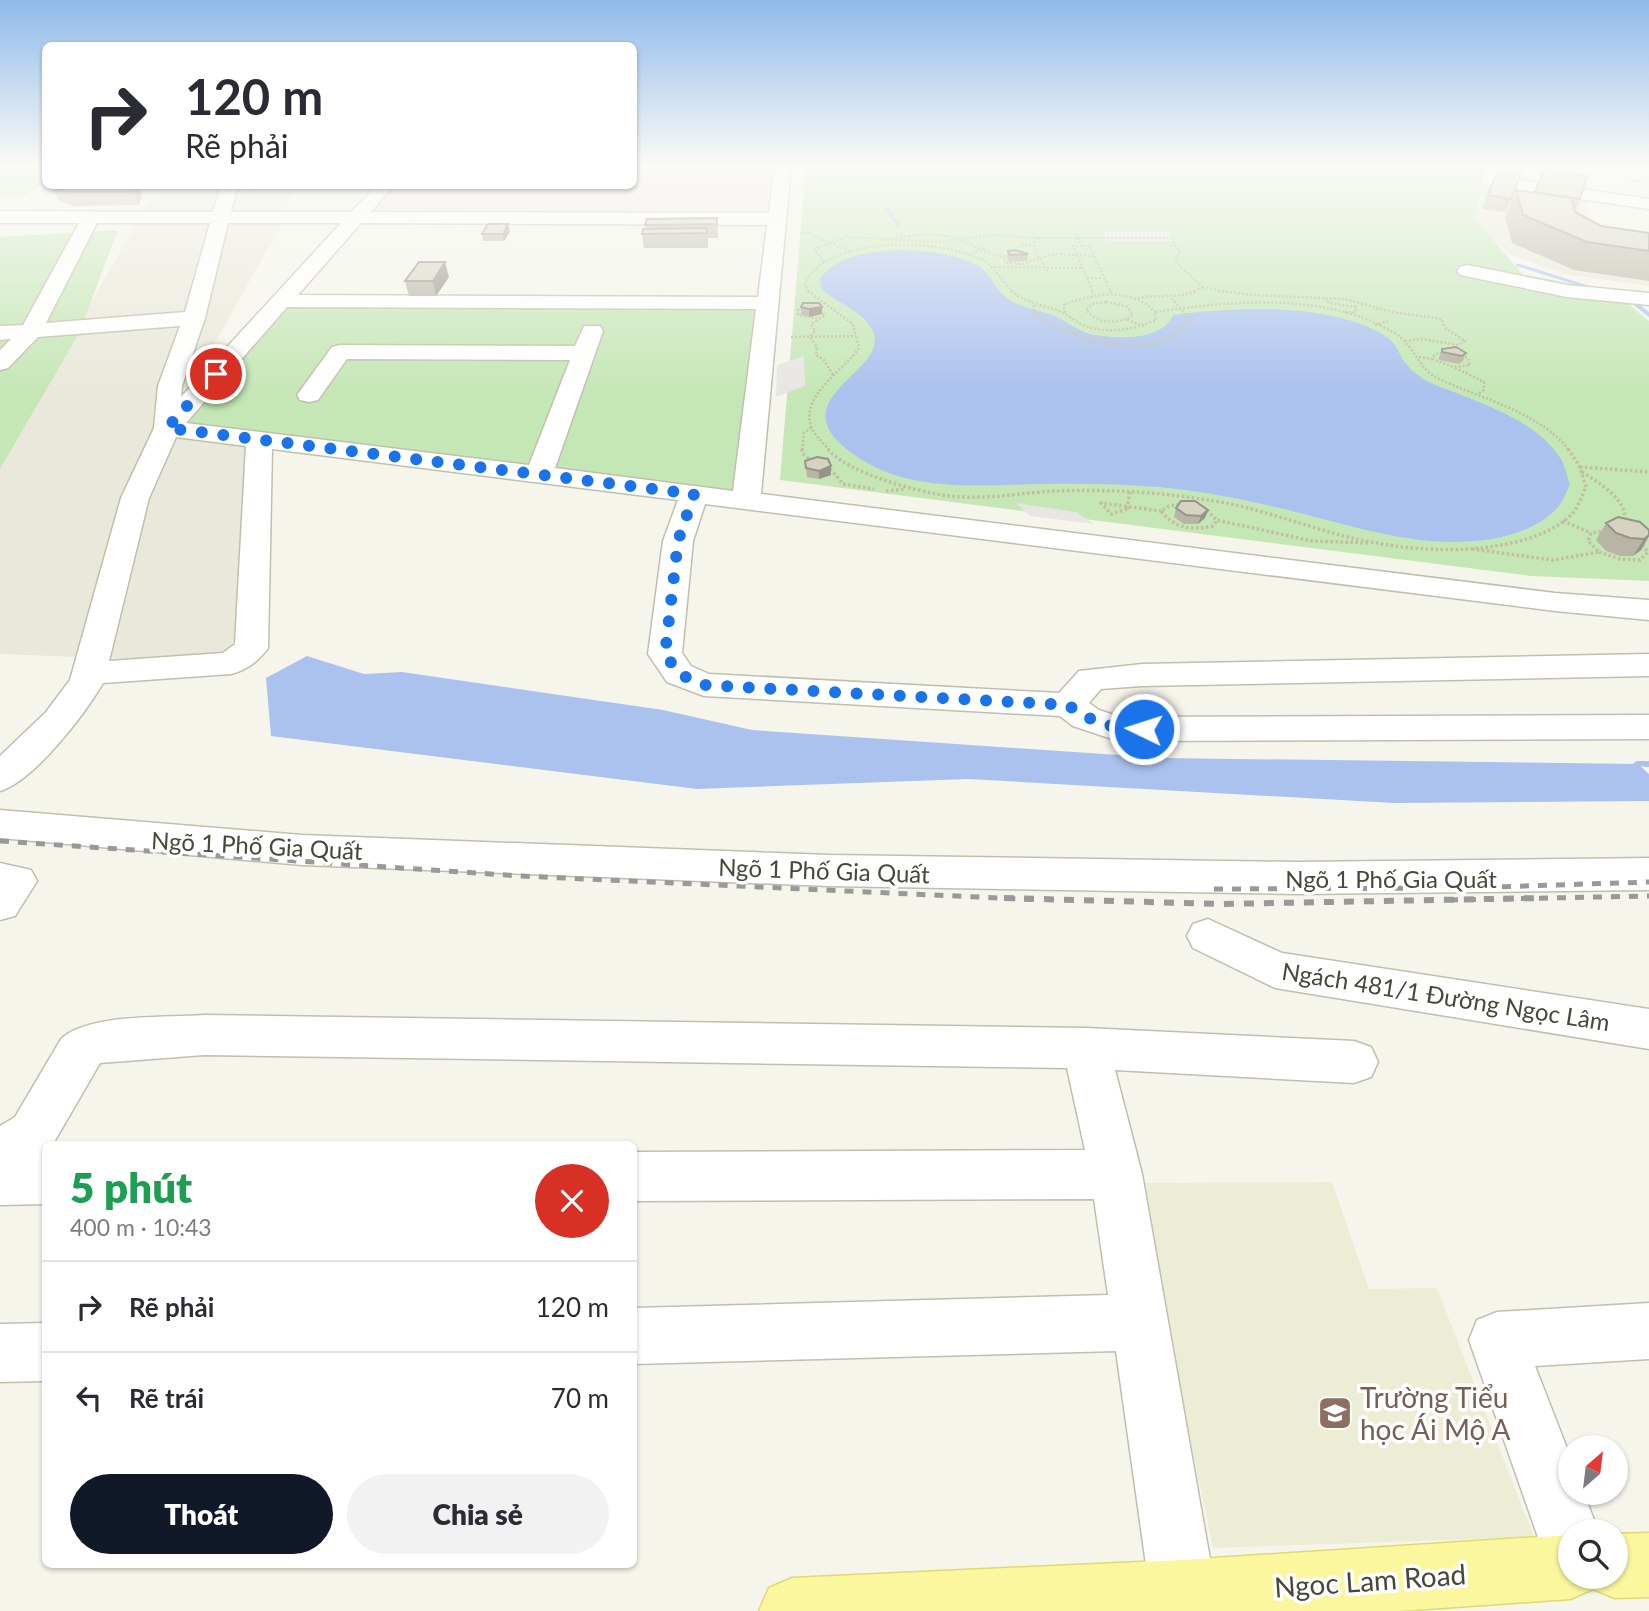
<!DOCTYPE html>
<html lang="vi">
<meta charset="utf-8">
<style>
body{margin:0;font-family:Lato,sans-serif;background:#f2f2f3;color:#2b2b33;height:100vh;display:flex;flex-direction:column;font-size:26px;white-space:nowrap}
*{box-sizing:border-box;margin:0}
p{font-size:23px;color:#7c7c81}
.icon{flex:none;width:38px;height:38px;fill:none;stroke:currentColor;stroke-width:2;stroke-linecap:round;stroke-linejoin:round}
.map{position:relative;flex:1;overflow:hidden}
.details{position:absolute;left:42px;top:1141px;width:595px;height:427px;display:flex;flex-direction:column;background:#fff;border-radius:10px;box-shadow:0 2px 5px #0004}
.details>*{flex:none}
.top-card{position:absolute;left:42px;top:42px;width:595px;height:147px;border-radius:10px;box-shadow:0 2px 5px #0004;background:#fff;color:#2b2b33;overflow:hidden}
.needle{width:46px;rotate:28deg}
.fabs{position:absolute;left:1558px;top:1435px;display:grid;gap:14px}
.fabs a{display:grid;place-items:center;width:70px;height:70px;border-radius:50%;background:#fff;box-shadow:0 2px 5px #0004;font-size:35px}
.pin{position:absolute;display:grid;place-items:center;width:60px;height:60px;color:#fff;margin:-30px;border:4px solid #fff;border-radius:50%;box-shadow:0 2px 7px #0007}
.me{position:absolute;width:77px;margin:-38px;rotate:274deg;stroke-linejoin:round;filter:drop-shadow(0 0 5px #0008)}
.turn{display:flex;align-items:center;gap:24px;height:147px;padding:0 28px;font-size:32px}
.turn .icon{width:91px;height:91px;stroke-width:2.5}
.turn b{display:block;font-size:49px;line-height:60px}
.round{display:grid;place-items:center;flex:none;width:74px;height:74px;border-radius:37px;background:#f2f2f3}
.overview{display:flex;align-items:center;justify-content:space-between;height:119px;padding:0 28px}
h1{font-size:42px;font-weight:800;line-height:52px;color:#1e9e55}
.action{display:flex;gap:14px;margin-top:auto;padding:14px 28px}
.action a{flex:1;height:80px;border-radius:42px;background:#111827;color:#fff;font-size:28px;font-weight:800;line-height:80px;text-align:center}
.action a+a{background:#f2f2f3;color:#2b2b33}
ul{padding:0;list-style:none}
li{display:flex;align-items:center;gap:21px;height:91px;padding:0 28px;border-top:2px solid #e1e1e2}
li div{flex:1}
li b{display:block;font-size:26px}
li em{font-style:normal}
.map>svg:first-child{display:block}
.residential{fill:#e9e8da}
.industrial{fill:#e8e6e0}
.education{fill:#ededd6}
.green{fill:#c5e7b6}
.parking{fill:#e7e6e2}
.water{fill:#abc2ee}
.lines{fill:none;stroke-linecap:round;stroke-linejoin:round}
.stream{fill:#abc2ee;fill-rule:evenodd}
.minor-casing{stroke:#c0bfae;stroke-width:3}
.major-casing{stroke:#e0da6f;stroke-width:3}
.path-far2{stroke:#c2bea0;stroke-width:2;stroke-dasharray:2 2;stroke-linecap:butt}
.path-far1{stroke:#c2bea0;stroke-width:2.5;stroke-dasharray:2 2;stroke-linecap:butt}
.path{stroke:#c2bea0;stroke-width:3.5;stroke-dasharray:2.5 2.5;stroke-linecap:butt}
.minor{fill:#fff;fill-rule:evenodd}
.major{fill:#faf79f;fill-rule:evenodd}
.rail-far1{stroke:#999;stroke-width:5;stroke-dasharray:9 9;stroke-linecap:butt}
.rail{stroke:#999;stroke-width:6;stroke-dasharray:10 10;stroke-linecap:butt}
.wall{fill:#b8b5a6}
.shaded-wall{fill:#969487}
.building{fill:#d6d3c1;stroke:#969487;stroke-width:2}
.route{stroke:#1a73e8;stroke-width:12;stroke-dasharray:0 21.6}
.labels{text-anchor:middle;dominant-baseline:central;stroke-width:7;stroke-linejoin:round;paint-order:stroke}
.street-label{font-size:24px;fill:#494739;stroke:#fff}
.near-education-label{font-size:28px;fill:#785e54;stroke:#fff;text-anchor:start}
.near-street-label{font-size:28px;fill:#494739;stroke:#fff}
</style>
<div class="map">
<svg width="1649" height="1611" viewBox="0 0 1649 1611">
<rect width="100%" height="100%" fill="#f5f5ec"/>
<path class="residential" d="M 1489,179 L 1589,194 L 1582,229 L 1649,246 L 1649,286 L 1564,274 L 1511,255 L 1484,231 L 1474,217 Z
M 160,186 L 295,186 L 285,218 L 167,428 L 256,442 L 231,663 L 0,654 L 0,463 L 142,213 Z"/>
<path class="industrial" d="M 634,166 L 783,166 L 777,219 L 356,218 L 385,186 L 634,186 Z"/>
<path class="education" d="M 1332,1182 L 1369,1289 L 1437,1288 L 1534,1537 L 1213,1548 L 1137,1183 Z"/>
<path class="green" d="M 0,166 L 45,166 L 45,183 L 26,195 L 0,195 Z
M 806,166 L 1490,166 L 1474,217 L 1522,274 L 1614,292 L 1649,321 L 1649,581 L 1531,576 L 780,480 Z
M 118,230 L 79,333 L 0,469 L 0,237 Z
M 281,301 L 768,303 L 746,501 L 167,428 Z"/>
<path class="parking" d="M 1102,232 L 1168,232 L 1173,241 L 1108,241 Z
M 804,356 L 805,386 L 776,397 L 777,365 Z
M 1016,503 L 1076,512 L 1094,524 L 1030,516 Z"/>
<path class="water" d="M 901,250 C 926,251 952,253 975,264 C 991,272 993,288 1007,298 C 1020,308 1037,309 1052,315 C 1065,320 1076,330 1090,334 C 1114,339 1162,342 1173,315 C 1234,307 1333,302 1387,337 C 1396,344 1397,349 1402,358 C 1408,368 1419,377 1429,382 C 1439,387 1450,390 1459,394 C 1494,408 1540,425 1561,459 C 1565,466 1567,476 1570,484 C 1567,491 1563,501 1558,507 C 1535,534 1489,542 1455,542 C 1397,542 1341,523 1284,509 C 1243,499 1201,491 1159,487 C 1121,484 1081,483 1043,484 C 979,485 909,494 853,454 C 773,397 895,372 872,329 C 863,312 837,302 822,290 L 820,279 C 838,253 873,252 901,250 Z
M 307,656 L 364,674 L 402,672 L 663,710 L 752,730 L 1162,758 L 1638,764 L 1649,774 L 1649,801 L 1394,803 L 968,779 L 697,789 L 271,736 L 266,678 Z"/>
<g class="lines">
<path class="stream" d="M 884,208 L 888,208 L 901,226 L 897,226 Z
M 1516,264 L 1520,264 L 1599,289 L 1594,290 L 1516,266 Z
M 1627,298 L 1631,298 L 1649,312 L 1649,317 L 1627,300 Z
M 1638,761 L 1649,761 L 1649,767 L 1635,766 L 1633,764 L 1635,762 Z"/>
<g class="minor-casing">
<path id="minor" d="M 775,166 L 791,166 L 761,494 L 1555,593 L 1649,600 L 1649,620 L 1555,611 L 705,504 L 693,541 L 682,653 L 691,666 L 709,674 L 1059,693 L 1079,671 L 1142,664 L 1649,654 L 1649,676 L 1142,686 L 1101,689 L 1089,703 L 1099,710 L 1120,717 L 1649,715 L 1649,739 L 1118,741 L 1073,726 L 1060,716 L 704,696 L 667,682 L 648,654 L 663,541 L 678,500 L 272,449 L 268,648 C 259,661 246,670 231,674 L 103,683 C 85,714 34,781 0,791 L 0,756 L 46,712 L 70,680 L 121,498 L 154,428 L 158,386 L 180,326 L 38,337 L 8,368 L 0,370 L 0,350 L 11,339 L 0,340 L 0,326 L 23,325 L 79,223 L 0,223 L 0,211 L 213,212 L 221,186 L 237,186 L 231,212 L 351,212 L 376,186 L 393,186 L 371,212 L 769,213 ZM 97,223 L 210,223 L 185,312 L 46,323 ZM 228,223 L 341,223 L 181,397 L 182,386 L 205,318 ZM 361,223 L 767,225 L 758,297 L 298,295 ZM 287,307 L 756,309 L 733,491 L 555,468 L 603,331 L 600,326 L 584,326 L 575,346 L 340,345 L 332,347 L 297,395 L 300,400 L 309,402 L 318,400 L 347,359 L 570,360 L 529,465 L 186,423 ZM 176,437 L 246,446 L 235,644 L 223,653 L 109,661 L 149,498 Z
M 1488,166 L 1504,166 L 1500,177 L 1649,199 L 1649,209 L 1484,185 L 1481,181 Z
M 1629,166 L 1649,166 L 1649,175 L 1644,174 L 1642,180 L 1630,180 L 1628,176 Z
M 1467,265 L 1567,285 L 1649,293 L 1649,305 L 1567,297 L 1460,275 L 1457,271 L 1460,267 Z
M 0,810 L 302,835 L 829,855 L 1297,862 L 1649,858 L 1649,890 L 1297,894 L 829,886 L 302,865 L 0,838 Z
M 0,863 L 31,870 L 37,881 L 15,916 L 0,920 Z
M 1208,919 L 1282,953 L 1649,1009 L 1649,1049 L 1275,988 L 1193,948 L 1187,936 L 1193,924 Z
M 204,1015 L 1086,1028 L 1354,1041 L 1371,1047 L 1378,1062 L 1371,1077 L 1354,1083 L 1115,1070 L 1142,1174 L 1216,1593 L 1208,1611 L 1158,1611 L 1150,1593 L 1116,1351 L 634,1364 L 634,1308 L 1108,1295 L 1094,1199 L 634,1201 L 634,1152 L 1085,1150 L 1067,1068 L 204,1055 L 100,1063 L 53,1144 L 46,1144 L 46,1153 L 43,1154 L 46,1154 L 46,1204 L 0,1205 L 0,1126 L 15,1117 L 61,1039 C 88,1013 167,1018 204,1015 Z
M 1649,1303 L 1649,1359 L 1535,1366 L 1570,1456 L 1570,1493 L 1584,1493 L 1598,1531 L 1570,1531 L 1570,1572 L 1547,1563 L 1469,1340 L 1477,1320 L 1497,1312 Z
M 46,1323 L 46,1381 L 0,1382 L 0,1324 Z"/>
</g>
<g class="major-casing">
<path id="major" d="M 1649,1533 L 1649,1597 L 1615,1598 L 1593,1589 L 1570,1599 L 1399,1611 L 759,1611 L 769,1588 L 792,1578 L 1183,1560 L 1570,1535 L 1570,1577 L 1615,1577 L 1615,1534 Z"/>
</g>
<path class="path-far2" d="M 800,233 L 807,233 L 851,252
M 1076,234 L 1081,246 L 1073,246 L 1093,292
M 1038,238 L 1034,244 L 1035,252 L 1048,272
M 888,239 C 910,235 933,232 955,238 C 977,245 989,259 1013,256
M 1021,245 L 1034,245
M 1081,246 L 1089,245 L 1111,292
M 968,255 L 985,248
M 1022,257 L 1030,261 L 1055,254 L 1093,256
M 1004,259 L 1007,263 L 1024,264 L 1030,261
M 824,262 L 814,249 L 846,237 L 935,242 L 994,235 L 1038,238 L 1171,238 L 1180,253 L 1175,261 L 1202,287 L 1193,292
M 995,267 L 1082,268
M 1087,278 L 1103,278
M 1202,287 L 1229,292
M 808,292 L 805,282 C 833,235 934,239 979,258 C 995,265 1001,281 1013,292"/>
<path class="path-far1" d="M 808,291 L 853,324 L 856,336
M 1011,291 C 1026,303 1044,305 1061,312 C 1068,315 1074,320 1080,324 C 1104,335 1133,330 1156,320 L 1155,312 C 1231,301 1327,291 1396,334 C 1416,348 1418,369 1439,379 C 1482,399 1539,412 1569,450
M 1092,291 L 1094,295
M 1110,291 L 1112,295
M 1218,291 L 1253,295 L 1345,299 L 1392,312 L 1442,319 L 1444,327 L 1465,341 L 1459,345 L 1422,339 L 1405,341
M 1325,298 L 1329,303 L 1356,307 L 1356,312 L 1343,312
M 1134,299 C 1155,293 1176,300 1196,291
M 1106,302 L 1126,306 L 1133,315 C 1117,325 1099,324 1086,310 L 1092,304 Z
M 1034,305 L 1034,314 C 1065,337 1146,361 1179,331 C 1183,328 1186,322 1189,318 L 1172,299
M 807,308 L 798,310 L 798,315 L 817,318
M 817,308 L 825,315 L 811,324 L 815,331 L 810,337 L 817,347 L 816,355 L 824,360 L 833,375
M 1065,313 L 1064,305 C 1092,293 1133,287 1155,312
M 1127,320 L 1144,326
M 1375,325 L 1388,321
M 791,337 L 856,336
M 1419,357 L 1432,359 L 1435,354 L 1446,353
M 1432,359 L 1454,367 L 1470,365 L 1468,358 L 1461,355
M 1455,368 L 1484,382 L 1484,390 L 1478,394
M 802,450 L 804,433 L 812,427
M 829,450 C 824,444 816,436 812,429 C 798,396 844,371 859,348 L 856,336"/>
<path class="path" d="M 802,449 L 802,453 L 812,461
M 828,449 C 847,473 918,492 949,496 C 984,500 1020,493 1055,491 C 1105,489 1158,492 1208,500 C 1258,507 1303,526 1352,538 C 1395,548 1444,553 1489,547 C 1517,543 1550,535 1571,515 C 1578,509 1582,495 1586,487 L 1579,465 L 1568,449
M 827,465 L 843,484 L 874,489
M 1580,467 L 1649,472
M 1582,472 C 1599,483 1628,499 1625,523
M 886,491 L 905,489
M 1184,504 L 1169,506 L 1161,511 C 1175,529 1192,530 1213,526 L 1217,520 L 1312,541 L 1370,543
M 1203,507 L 1217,520
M 1127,509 L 1111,514 L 1101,503 L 1161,511
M 1127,509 L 1130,492
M 1563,521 L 1591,533
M 1472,549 L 1553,560 L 1599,552 L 1588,541 L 1591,533 L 1605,531
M 1599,552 L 1620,559 L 1640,560 L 1648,552 L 1640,542"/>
<use href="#minor" class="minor"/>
<use href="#major" class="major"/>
<path class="rail-far1" d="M 0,841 L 521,876 L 1042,900
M 1214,889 L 1462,888 L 1649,882
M 1449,900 L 1649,896"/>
<path class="rail" d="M 1004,898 L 1221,904 L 1543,898"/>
</g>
<path class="wall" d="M 1498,170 L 1521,173 L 1506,212 L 1482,209 Z
M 1544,170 L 1580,199 L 1575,212 L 1601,226 L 1649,233 L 1649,281 L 1574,270 L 1512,243 L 1505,217 L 1516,190 L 1534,193 Z
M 75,186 L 138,186 L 142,195 L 139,205 L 73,206 L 58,200 L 52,187 Z
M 717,218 L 718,238 L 708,238 L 708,248 L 644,248 L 642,234 L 646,229 L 645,225 Z
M 508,224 L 510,231 L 504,241 L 483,241 L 482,234 Z
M 1008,251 L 1028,254 L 1027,261 L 1009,262 L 1007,258 Z
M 449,277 L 436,296 L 409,296 L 405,281 Z
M 801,307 L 822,307 L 822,314 L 809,317 L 801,315 Z
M 1442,349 L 1466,353 L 1463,361 L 1459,364 L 1439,360 L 1439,357 Z
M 805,461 L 831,466 L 831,475 L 819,479 L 807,477 Z
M 1176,508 L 1208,510 L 1205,518 L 1198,524 L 1184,524 L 1174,517 Z
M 1606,523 L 1649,530 L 1649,536 L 1641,550 L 1633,556 L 1620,556 L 1606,551 L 1596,540 Z"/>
<path class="shaded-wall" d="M 135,186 L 138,186 L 142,195 L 139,205 L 134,192 Z
M 508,224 L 510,231 L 504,241 L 503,234 Z
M 445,262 L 449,277 L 436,296 L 433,281 Z
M 822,307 L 822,314 L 809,317 L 809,309 Z
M 831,466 L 831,475 L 819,479 L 819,471 Z
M 1208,510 L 1205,518 L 1198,524 L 1201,516 Z
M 1649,535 L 1649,536 L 1641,550 L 1633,556 L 1644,539 Z"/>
<path class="building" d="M 1498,170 L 1521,173 L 1511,199 L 1488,195 Z
M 1544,170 L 1587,176 L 1580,199 L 1535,192 Z
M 75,186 L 135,186 L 134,192 L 67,192 L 52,187 Z
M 1516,190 L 1571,198 L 1575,212 L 1601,226 L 1649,233 L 1649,251 L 1587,242 L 1523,215 Z
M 717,218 L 717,224 L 645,225 L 647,219 Z
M 488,224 L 508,224 L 503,234 L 482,234 Z
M 707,228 L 707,233 L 642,234 L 643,229 Z
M 1015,250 L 1028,254 L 1010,255 L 1008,251 Z
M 419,262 L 445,262 L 433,281 L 405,281 Z
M 803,303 L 819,303 L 822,307 L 809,309 L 801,307 Z
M 1456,347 L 1466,353 L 1462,356 L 1442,352 L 1442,349 Z
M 817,457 L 828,459 L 831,466 L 819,471 L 806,468 L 805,461 Z
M 1181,501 L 1195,501 L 1208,510 L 1201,516 L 1186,515 L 1176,508 Z
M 1618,517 L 1640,522 L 1649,530 L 1649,535 L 1644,539 L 1630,538 L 1616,533 L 1606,523 Z"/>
<linearGradient id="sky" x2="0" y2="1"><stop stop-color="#8fbaea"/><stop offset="0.42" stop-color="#fafaf6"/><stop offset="1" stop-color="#fafaf6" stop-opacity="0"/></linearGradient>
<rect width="1649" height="391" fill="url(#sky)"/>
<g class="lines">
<path class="route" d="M 216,374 L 167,428 L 694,494 L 678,541 L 665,654 L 679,674 L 704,685 L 1068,705 C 1092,723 1114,729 1144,729"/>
</g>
<defs>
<g id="school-square" transform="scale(1.75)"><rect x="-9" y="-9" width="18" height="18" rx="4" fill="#8d6e63" stroke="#fff"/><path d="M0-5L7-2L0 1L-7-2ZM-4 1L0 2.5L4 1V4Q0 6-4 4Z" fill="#fff"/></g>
</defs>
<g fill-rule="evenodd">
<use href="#school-square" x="1335" y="1413"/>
</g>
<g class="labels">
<g class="street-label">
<text transform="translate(257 845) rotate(3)">Ngõ 1 Phố Gia Quất</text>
<text transform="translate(824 870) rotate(2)">Ngõ 1 Phố Gia Quất</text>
<text x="1391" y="878">Ngõ 1 Phố Gia Quất</text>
<text transform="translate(1446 996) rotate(9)">Ngách 481/1 Đường Ngọc Lâm</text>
</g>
<g class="near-education-label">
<text x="1360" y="1397">Trường Tiểu<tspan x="1360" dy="32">học Ái Mộ A</tspan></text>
</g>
<g class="near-street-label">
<text transform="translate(1370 1580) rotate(-4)">Ngoc Lam Road</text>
</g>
</g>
</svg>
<div class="fabs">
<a><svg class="needle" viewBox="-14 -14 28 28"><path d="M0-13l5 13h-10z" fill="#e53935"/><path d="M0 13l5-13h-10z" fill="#7c7c81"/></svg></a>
<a><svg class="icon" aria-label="search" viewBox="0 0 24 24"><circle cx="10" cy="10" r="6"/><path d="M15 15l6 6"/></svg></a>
</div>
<div class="pin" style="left:216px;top:374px;background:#d93025"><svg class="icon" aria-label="arrive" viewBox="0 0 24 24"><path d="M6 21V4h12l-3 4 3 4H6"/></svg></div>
<svg class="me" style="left:1144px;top:729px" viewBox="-20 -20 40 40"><circle r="17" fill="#1a73e8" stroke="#fff" stroke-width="3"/><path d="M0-11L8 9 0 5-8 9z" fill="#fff"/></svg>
<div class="top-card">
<div class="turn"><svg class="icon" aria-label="right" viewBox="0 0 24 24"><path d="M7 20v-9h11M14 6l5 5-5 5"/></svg><div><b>120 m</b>Rẽ phải</div></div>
</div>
<section class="details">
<div class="overview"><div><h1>5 phút</h1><p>400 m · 10:43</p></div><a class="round" style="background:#d93025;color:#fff"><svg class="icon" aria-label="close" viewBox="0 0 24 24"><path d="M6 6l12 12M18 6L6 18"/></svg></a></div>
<ul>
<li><svg class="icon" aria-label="right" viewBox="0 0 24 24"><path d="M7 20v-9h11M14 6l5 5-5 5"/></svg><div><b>Rẽ phải</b></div><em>120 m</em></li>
<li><svg class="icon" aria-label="left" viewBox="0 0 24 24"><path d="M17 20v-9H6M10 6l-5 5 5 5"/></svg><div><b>Rẽ trái</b></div><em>70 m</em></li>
</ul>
<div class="action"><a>Thoát</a><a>Chia sẻ</a></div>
</section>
</div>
